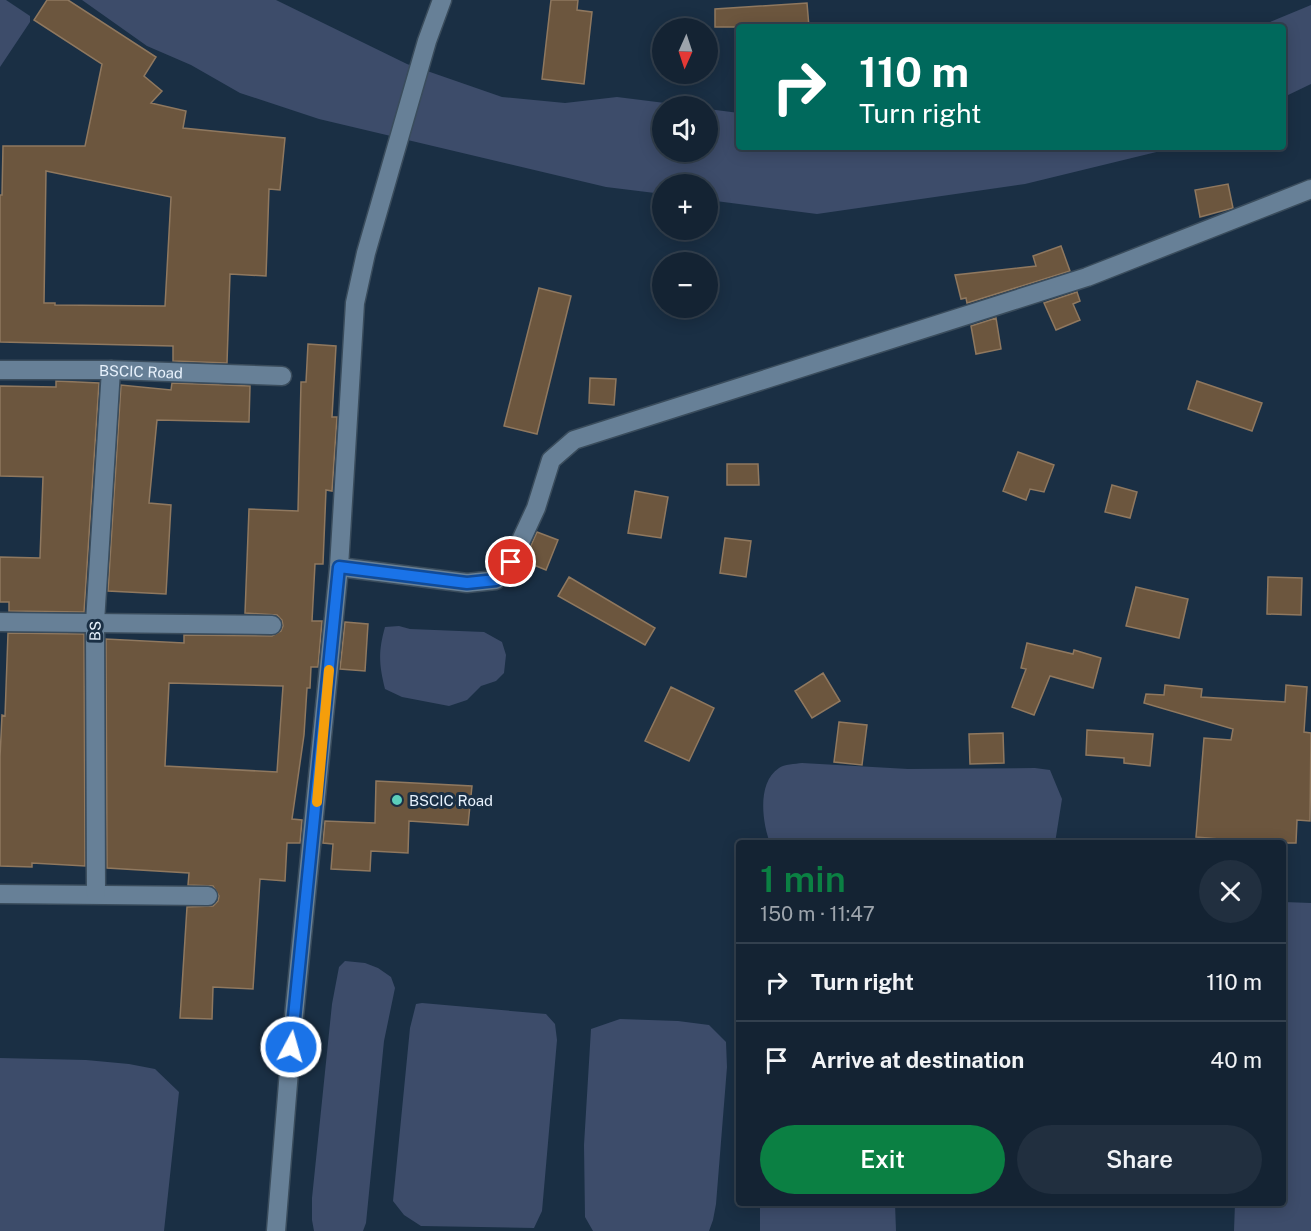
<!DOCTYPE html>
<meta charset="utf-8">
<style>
body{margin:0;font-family:"Public Sans",sans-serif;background:#212f3f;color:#f1f3f6;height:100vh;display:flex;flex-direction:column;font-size:22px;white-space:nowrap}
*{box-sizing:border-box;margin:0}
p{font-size:20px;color:#9da4ac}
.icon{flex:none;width:33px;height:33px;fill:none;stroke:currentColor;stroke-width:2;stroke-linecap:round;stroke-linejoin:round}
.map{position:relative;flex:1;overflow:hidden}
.details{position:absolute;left:736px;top:840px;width:550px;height:366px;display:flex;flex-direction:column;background:#142333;border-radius:6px;box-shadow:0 3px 15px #0003,0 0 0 2px #33404e}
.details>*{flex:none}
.hud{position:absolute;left:736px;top:24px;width:550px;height:126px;border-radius:6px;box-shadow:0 3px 15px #0003,0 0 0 2px #33404e;background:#00695c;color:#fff;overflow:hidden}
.needle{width:39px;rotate:183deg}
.tools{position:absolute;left:652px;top:18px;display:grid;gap:12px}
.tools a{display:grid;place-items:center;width:66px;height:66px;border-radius:50%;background:#142333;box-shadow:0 3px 15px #0003,0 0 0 2px #33404e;font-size:30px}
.pin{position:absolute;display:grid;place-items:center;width:51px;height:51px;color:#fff;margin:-26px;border:3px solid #fff;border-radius:50%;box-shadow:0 2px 6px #0007}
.me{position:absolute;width:66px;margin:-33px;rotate:6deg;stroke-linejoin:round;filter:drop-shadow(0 0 4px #0008)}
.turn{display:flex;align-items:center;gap:21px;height:126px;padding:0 24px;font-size:27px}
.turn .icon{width:78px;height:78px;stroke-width:2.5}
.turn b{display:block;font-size:42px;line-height:51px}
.round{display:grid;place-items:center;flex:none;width:63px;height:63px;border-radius:32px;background:#212f3f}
.head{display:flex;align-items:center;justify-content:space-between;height:102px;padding:0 24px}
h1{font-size:36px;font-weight:600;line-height:45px;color:#0b8043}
.cta{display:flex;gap:12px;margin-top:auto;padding:12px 24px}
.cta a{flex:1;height:69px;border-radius:36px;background:#0b8043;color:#fff;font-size:24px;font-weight:600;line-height:69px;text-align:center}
.cta a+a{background:#212f3f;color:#f1f3f6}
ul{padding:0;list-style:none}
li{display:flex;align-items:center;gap:18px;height:78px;padding:0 24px;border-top:2px solid #33404e}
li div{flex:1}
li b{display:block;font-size:22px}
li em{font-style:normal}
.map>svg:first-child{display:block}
.water{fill:#3d4c6a}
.building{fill:#6c563e;stroke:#8f785f;stroke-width:1.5;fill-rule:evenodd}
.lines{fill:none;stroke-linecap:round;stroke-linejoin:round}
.secondary-casing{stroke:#3a4c5c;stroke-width:21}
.secondary{stroke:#678097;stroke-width:18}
.route-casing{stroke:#114b97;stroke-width:15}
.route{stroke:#1a73e8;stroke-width:10}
.slow{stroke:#f59e0b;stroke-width:10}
.poi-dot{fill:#5cceba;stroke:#1a2f44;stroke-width:2}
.labels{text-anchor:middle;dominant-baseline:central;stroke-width:6;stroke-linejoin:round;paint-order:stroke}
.street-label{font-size:15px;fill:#e8f2fd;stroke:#1a2f44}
.poi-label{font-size:15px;fill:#e8f2fd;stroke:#1a2f44;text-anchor:start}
</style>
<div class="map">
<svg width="1311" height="1231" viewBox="0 0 1311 1231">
<rect width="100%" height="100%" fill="#1a2f44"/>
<path class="water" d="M 0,0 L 6,0 L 30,16 L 30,22 L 0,67 Z
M 82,0 L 276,0 L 407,64 L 502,97 L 565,103 L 617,97 L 689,106 L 663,106 L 663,152 L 708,152 L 708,109 L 739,113 L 740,147 L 1177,147 L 1025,184 L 817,214 L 708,200 L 708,184 L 663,184 L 663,194 L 606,187 L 319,119 L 240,93 L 191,65 L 147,46 Z
M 1311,5 L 1311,84 L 1284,97 L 1284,27 L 1258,27 Z
M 399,626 L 410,629 L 484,632 L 502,642 L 506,655 L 504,673 L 496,681 L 481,686 L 467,700 L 449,706 L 402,697 L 385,689 C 379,665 378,652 385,627 Z
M 802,763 L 908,769 L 1035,768 L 1050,770 L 1062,799 L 1055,843 L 770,843 C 762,822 757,782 779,768 C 784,764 795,764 802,763 Z
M 1284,902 L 1311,903 L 1311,1231 L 1234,1231 L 1235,1203 L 1284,1203 Z
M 345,961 L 365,963 L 378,968 L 391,977 L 395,988 L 384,1041 L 366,1223 L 363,1231 L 314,1231 L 312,1220 L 312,1198 L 332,1004 L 339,967 Z
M 422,1003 L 546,1014 L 555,1024 L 557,1040 L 542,1211 L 534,1228 L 421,1226 L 404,1215 L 393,1201 L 410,1028 L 416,1004 Z
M 620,1019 L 678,1021 L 709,1025 L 726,1042 L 727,1067 L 716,1204 L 713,1220 L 709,1231 L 593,1231 L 585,1217 L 584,1145 L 591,1029 Z
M 0,1058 L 86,1060 L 129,1064 L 155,1069 L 179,1092 L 164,1231 L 0,1231 Z
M 760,1203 L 895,1203 L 896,1231 L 760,1231 Z"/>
<path class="building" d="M 47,0 L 68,0 L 156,57 L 144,76 L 162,91 L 151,103 L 186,111 L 183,128 L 285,138 L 280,190 L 269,189 L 266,276 L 230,274 L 227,363 L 173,361 L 173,346 L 0,342 L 0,195 L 2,195 L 3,146 L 85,146 L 102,64 L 34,20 ZM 46,171 L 171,197 L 165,306 L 55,305 L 55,303 L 44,303 Z
M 551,0 L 578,0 L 577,10 L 592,12 L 584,84 L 542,79 Z
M 807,3 L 809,27 L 715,27 L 715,9 Z
M 1228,184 L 1233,208 L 1200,217 L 1195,190 Z
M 1061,246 L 1070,271 L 967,303 L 966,298 L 961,299 L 955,275 L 1036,266 L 1033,256 Z
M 539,288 L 571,296 L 537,434 L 504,426 Z
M 1077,292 L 1080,301 L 1073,304 L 1080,320 L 1056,330 L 1044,303 Z
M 996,318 L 1001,349 L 976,354 L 971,326 Z
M 308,344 L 336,346 L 332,417 L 337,417 L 332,491 L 326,490 L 323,564 L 315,564 L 312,621 L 322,621 L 318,667 L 311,667 L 310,688 L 307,688 L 304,735 L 292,819 L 302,820 L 300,843 L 287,843 L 285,881 L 260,879 L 253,989 L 213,987 L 212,1019 L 180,1018 L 187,907 L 213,906 L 218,901 L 219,896 L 213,886 L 188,885 L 189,873 L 107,868 L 106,639 L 184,643 L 184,635 L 272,636 L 281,631 L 283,626 L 282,620 L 277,615 L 245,613 L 249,509 L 298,511 L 301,382 L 306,382 ZM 169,683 L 283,686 L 277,772 L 165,766 Z
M 590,378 L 616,379 L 614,405 L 589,403 Z
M 56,381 L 99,383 L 84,612 L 9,611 L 9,602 L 0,602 L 0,557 L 40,558 L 43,477 L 0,476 L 0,386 L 56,387 Z
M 1197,381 L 1262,403 L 1252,431 L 1188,409 Z
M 172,383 L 250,386 L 249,422 L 157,420 L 149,503 L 171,505 L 166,594 L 108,591 L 121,385 L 171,390 Z
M 1018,452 L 1054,465 L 1044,492 L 1030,489 L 1026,500 L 1003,491 Z
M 727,464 L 758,464 L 759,485 L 727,485 Z
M 1112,485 L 1137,492 L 1130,518 L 1105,512 Z
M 635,491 L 668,497 L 661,538 L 628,533 Z
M 537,532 L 558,540 L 546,570 L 524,561 Z
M 725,538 L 751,541 L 746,577 L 720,573 Z
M 569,577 L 655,628 L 645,645 L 558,596 Z
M 1268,577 L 1302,578 L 1301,615 L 1267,614 Z
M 1136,587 L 1188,599 L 1179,638 L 1126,626 Z
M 345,622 L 368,624 L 365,671 L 340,669 Z
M 8,633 L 84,634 L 85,866 L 32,863 L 32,867 L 0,866 L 0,757 L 2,715 L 5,716 Z
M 1027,643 L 1073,654 L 1074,650 L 1101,658 L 1093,688 L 1050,676 L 1034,715 L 1012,707 L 1026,669 L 1021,668 Z
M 823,673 L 840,701 L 812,718 L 795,691 Z
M 1165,685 L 1202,689 L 1201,697 L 1285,702 L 1286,685 L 1307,687 L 1304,732 L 1311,733 L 1310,821 L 1297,820 L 1296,843 L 1267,843 L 1196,837 L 1204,738 L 1231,740 L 1233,729 L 1144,703 L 1146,694 L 1164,695 Z
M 671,687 L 714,708 L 689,761 L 645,741 Z
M 839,722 L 867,725 L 862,765 L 834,762 Z
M 1087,730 L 1153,734 L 1150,766 L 1124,763 L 1124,758 L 1086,755 Z
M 1003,733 L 1004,763 L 970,764 L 969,734 Z
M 376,781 L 472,786 L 468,825 L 409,821 L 408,853 L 371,851 L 370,871 L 331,869 L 333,844 L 323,843 L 325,821 L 375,823 Z"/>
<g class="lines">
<g class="secondary-casing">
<g id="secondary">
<path id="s1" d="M 0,370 L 111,370 L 282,376"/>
<path d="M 339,567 L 467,583 L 496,580 L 511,562 L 536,508 L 551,460 L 574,440 L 1087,277 L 1311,189"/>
<path d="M 0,622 L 272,625"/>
<path d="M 0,894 L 208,896"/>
<path d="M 96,894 L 95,622 L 111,370"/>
<path d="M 276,1231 L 291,1046 L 339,567 L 355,303 L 366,253 L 427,41 L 442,0"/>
</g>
</g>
<use href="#secondary" class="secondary"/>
</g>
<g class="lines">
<g class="route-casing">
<path id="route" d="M 291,1047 L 339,567 L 467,583 L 496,580 L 511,562"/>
</g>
<use href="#route" class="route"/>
<path class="slow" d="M 317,802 L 329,670"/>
</g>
<circle class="poi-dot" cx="397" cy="800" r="6"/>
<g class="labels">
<g class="street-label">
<text stroke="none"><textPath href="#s1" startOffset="141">BSCIC Road</textPath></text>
<text transform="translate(95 631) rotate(-89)">BS</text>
</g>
<g class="poi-label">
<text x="409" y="800">BSCIC Road</text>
</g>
</g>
</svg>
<div class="tools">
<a><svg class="needle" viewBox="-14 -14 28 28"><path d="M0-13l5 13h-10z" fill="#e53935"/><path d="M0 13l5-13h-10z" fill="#9da4ac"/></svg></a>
<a><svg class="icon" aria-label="sound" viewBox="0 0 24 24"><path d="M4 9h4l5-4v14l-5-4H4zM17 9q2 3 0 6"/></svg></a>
<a>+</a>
<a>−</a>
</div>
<div class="pin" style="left:511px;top:562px;background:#d93025"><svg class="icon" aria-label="arrive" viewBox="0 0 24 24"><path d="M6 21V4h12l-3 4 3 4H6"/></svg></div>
<svg class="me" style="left:291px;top:1047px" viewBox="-20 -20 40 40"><circle r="17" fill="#1a73e8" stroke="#fff" stroke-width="3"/><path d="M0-11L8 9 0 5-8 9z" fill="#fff"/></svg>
<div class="hud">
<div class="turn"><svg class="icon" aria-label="right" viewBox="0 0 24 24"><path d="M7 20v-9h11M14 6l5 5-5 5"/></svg><div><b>110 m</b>Turn right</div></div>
</div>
<section class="details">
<div class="head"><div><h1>1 min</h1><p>150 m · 11:47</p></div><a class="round"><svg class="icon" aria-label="close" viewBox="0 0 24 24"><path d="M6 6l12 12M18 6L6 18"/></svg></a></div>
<ul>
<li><svg class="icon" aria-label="right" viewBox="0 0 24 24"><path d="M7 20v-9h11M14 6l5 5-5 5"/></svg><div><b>Turn right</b></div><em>110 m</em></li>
<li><svg class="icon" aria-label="arrive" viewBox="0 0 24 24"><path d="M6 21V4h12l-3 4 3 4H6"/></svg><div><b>Arrive at destination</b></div><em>40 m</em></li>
</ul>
<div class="cta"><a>Exit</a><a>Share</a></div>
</section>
</div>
